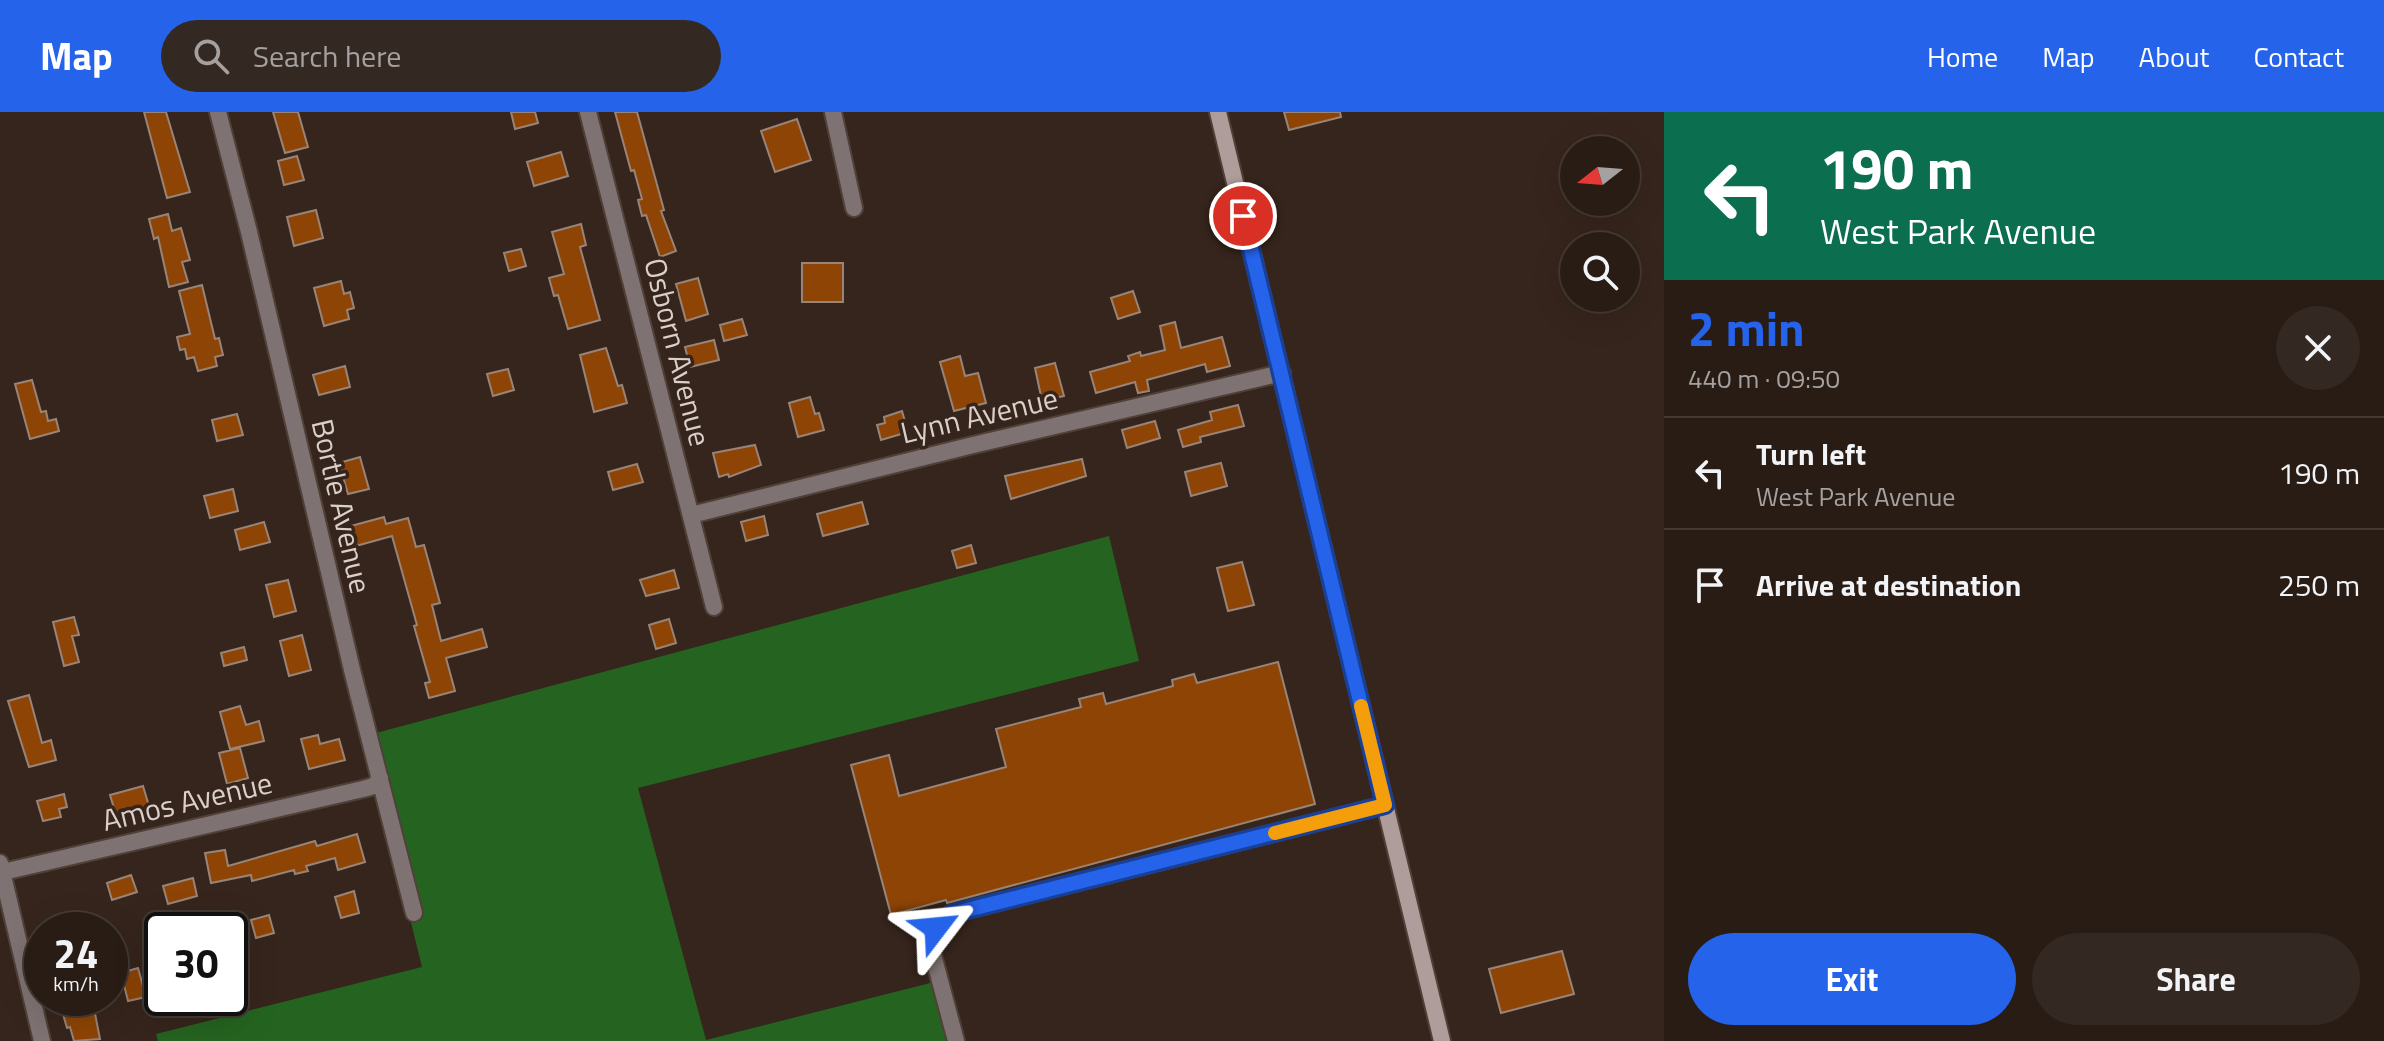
<!DOCTYPE html>
<meta charset="utf-8">
<style>
body{margin:0;font-family:"Titillium Web",sans-serif;background:#342922;color:#f1f3f6;height:100vh;display:flex;flex-direction:column;font-size:30px;white-space:nowrap}
*{box-sizing:border-box;margin:0}
p{font-size:26px;color:#a5a1a0}
.icon{flex:none;width:44px;height:44px;fill:none;stroke:currentColor;stroke-width:2;stroke-linecap:round;stroke-linejoin:round}
.map{position:relative;flex:1;overflow:hidden}
.side{display:flex;flex-direction:column;background:#281c15;width:720px}
.side>*{flex:none}
.guide{background:#0b6e4f;color:#fff;overflow:hidden}
.needle{width:52px;rotate:253deg}
.buttons{position:absolute;left:1560px;top:24px;display:grid;gap:16px}
.buttons a{display:grid;place-items:center;width:80px;height:80px;border-radius:50%;background:#281c15;box-shadow:0 8px 32px #0002,0 0 0 2px #443a34;font-size:40px}
.speed{position:absolute;left:24px;top:800px;display:flex;gap:16px;font-size:40px;font-weight:700;text-align:center}
.speed>*{display:grid;place-content:center;width:104px;height:104px;border-radius:50%;background:#281c15;box-shadow:0 8px 32px #0002,0 0 0 2px #443a34;line-height:1}
.speed small{font-size:20px;font-weight:400}
.speed .limit{border:4px solid #111;border-radius:12px;background:#fff;color:#111}
.pin{position:absolute;display:grid;place-items:center;width:68px;height:68px;color:#fff;margin:-34px;border:4px solid #fff;border-radius:50%;box-shadow:0 2px 8px #0007}
.me{position:absolute;width:88px;margin:-44px;rotate:61deg;stroke-linejoin:round;filter:drop-shadow(0 0 6px #0008)}
.turn{display:flex;align-items:center;gap:28px;height:168px;padding:0 24px;font-size:36px}
.turn .icon{width:104px;height:104px;stroke-width:2.5}
.turn b{display:block;font-size:56px;line-height:68px}
.round{display:grid;place-items:center;flex:none;width:84px;height:84px;border-radius:42px;background:#342922}
.overview{display:flex;align-items:center;justify-content:space-between;height:136px;padding:0 24px}
h1{font-size:48px;font-weight:700;line-height:60px;color:#2563eb}
.primary-button{display:flex;gap:16px;margin-top:auto;padding:16px 24px}
.primary-button a{flex:1;height:92px;border-radius:48px;background:#2563eb;color:#fff;font-size:32px;font-weight:700;line-height:92px;text-align:center}
.primary-button a+a{background:#342922;color:#f1f3f6}
ul{padding:0;list-style:none}
li{display:flex;align-items:center;gap:24px;height:112px;padding:0 24px;border-top:2px solid #443a34}
li div{flex:1}
li b{display:block;font-size:30px}
li em{font-style:normal}
header{display:flex;align-items:center;gap:48px;box-sizing:border-box;height:112px;padding:0 40px;background:#2563eb;color:#fff}
header strong{font-size:38px}
nav{display:flex;gap:44px;margin-inline-start:auto;font-size:28px}
.search{width:560px;height:72px;background:#342922;display:flex;align-items:center;gap:20px;box-sizing:border-box;padding:0 28px;border-radius:44px;color:#a5a1a0;font-size:30px}
main{display:flex;flex:1;min-height:0}
.map>svg:first-child{display:block}
.forest{fill:#256420}
.building{fill:#8e4405;stroke:#988478;stroke-width:2}
.lines{fill:none;stroke-linecap:round;stroke-linejoin:round}
.street-casing{stroke:#504038;stroke-width:20}
.secondary-casing{stroke:#504038;stroke-width:20}
.street{stroke:#7e7372;stroke-width:16}
.secondary{stroke:#ae9d9b;stroke-width:16}
.route-casing{stroke:#184099;stroke-width:20}
.route{stroke:#2563eb;stroke-width:14}
.slow{stroke:#f59e0b;stroke-width:14}
.labels{text-anchor:middle;dominant-baseline:central;stroke-width:7;stroke-linejoin:round;paint-order:stroke}
.street-label{font-size:30px;fill:#dbcfca;stroke:#36251c}
</style>
<header>
<strong>Map</strong>
<div class="search"><svg class="icon" aria-label="search" viewBox="0 0 24 24"><circle cx="10" cy="10" r="6"/><path d="M15 15l6 6"/></svg>Search here</div>
<nav><a>Home</a><a>Map</a><a>About</a><a>Contact</a></nav>
</header>
<main>
<div class="map">
<svg width="1664" height="929" viewBox="0 0 1664 929">
<rect width="100%" height="100%" fill="#36251c"/>
<path class="forest" d="M 1109,424 L 1139,549 L 638,676 L 706,928 L 942,868 L 958,929 L 158,929 L 156,922 L 422,855 L 365,624 Z"/>
<path class="building" d="M 144,0 L 166,0 L 190,80 L 167,86 Z
M 273,0 L 298,0 L 308,35 L 285,41 Z
M 511,0 L 535,0 L 538,11 L 515,17 Z
M 615,0 L 637,0 L 664,98 L 661,99 L 676,139 L 660,145 L 646,103 L 642,104 L 638,88 L 642,87 L 634,58 L 631,59 Z
M 1284,0 L 1340,0 L 1341,5 L 1289,18 Z
M 797,7 L 811,48 L 775,60 L 761,19 Z
M 561,40 L 568,64 L 534,74 L 527,50 Z
M 297,44 L 304,68 L 284,73 L 278,49 Z
M 316,98 L 323,126 L 294,134 L 287,105 Z
M 168,102 L 172,119 L 181,116 L 190,148 L 182,150 L 188,170 L 169,175 L 158,125 L 154,127 L 149,107 Z
M 581,112 L 586,133 L 580,135 L 600,208 L 568,217 L 558,183 L 554,184 L 549,166 L 564,162 L 552,120 Z
M 521,137 L 526,154 L 509,159 L 504,141 Z
M 802,151 L 843,151 L 843,190 L 802,190 Z
M 698,166 L 708,202 L 686,209 L 676,172 Z
M 341,169 L 344,182 L 350,180 L 354,196 L 347,198 L 349,207 L 324,214 L 314,176 Z
M 202,173 L 215,227 L 219,226 L 223,243 L 215,245 L 217,254 L 198,259 L 194,245 L 187,247 L 185,237 L 180,238 L 177,225 L 190,222 L 179,179 Z
M 1133,179 L 1140,200 L 1118,207 L 1111,186 Z
M 742,207 L 747,223 L 724,229 L 720,213 Z
M 1175,210 L 1181,236 L 1222,225 L 1230,254 L 1207,260 L 1205,252 L 1147,268 L 1149,279 L 1138,281 L 1135,270 L 1096,281 L 1090,260 L 1130,249 L 1128,244 L 1140,240 L 1141,244 L 1165,238 L 1160,214 Z
M 714,228 L 719,248 L 690,255 L 685,235 Z
M 606,236 L 618,274 L 622,273 L 627,291 L 594,300 L 580,243 Z
M 960,244 L 965,264 L 978,261 L 986,291 L 954,299 L 940,250 Z
M 1055,251 L 1064,284 L 1042,289 L 1035,256 Z
M 345,254 L 350,275 L 319,283 L 313,263 Z
M 508,257 L 514,278 L 493,284 L 487,262 Z
M 32,268 L 41,300 L 46,299 L 48,309 L 56,307 L 59,319 L 30,327 L 15,272 Z
M 810,285 L 815,302 L 819,301 L 824,318 L 798,325 L 789,291 Z
M 1238,293 L 1244,314 L 1200,325 L 1201,330 L 1183,335 L 1178,318 L 1212,308 L 1210,300 Z
M 902,299 L 908,320 L 881,328 L 877,313 L 885,311 L 884,305 Z
M 237,302 L 243,323 L 217,329 L 212,308 Z
M 1155,309 L 1160,326 L 1127,336 L 1122,318 Z
M 755,333 L 761,353 L 729,365 L 728,362 L 719,365 L 713,341 Z
M 360,345 L 369,377 L 348,382 L 339,351 Z
M 1082,347 L 1086,364 L 1011,387 L 1005,364 Z
M 1221,351 L 1227,374 L 1191,384 L 1185,360 Z
M 637,352 L 643,370 L 613,378 L 608,360 Z
M 233,377 L 238,399 L 210,406 L 204,384 Z
M 862,390 L 868,412 L 823,424 L 817,402 Z
M 764,404 L 768,423 L 746,429 L 741,410 Z
M 384,405 L 386,412 L 408,406 L 416,435 L 424,433 L 440,491 L 432,493 L 441,529 L 482,517 L 487,535 L 446,546 L 455,579 L 429,586 L 425,571 L 430,570 L 414,514 L 417,513 L 392,424 L 356,434 L 351,414 Z
M 264,410 L 270,430 L 240,438 L 235,418 Z
M 971,433 L 976,451 L 957,456 L 952,439 Z
M 1242,450 L 1254,493 L 1228,499 L 1217,456 Z
M 674,458 L 679,476 L 646,484 L 640,468 Z
M 288,468 L 296,499 L 274,505 L 266,473 Z
M 74,505 L 79,523 L 72,524 L 79,550 L 64,554 L 53,510 Z
M 669,507 L 676,531 L 656,537 L 649,513 Z
M 302,523 L 311,558 L 289,564 L 280,529 Z
M 244,535 L 247,548 L 224,554 L 221,541 Z
M 1278,550 L 1315,692 L 947,791 L 946,788 L 891,803 L 851,653 L 889,643 L 899,684 L 1006,655 L 996,617 L 1081,595 L 1079,587 L 1103,581 L 1106,592 L 1173,574 L 1172,568 L 1194,562 L 1197,571 Z
M 29,583 L 42,631 L 51,628 L 56,648 L 29,655 L 8,589 Z
M 240,594 L 246,613 L 259,609 L 264,629 L 230,637 L 220,600 Z
M 318,623 L 320,632 L 339,627 L 345,648 L 309,657 L 301,627 Z
M 240,636 L 248,666 L 227,672 L 219,641 Z
M 143,674 L 149,694 L 116,703 L 110,683 Z
M 64,682 L 67,695 L 59,697 L 61,705 L 43,709 L 37,689 Z
M 357,722 L 365,750 L 338,758 L 335,746 L 306,754 L 308,759 L 295,762 L 294,758 L 252,769 L 251,763 L 211,771 L 205,741 L 225,738 L 228,754 L 315,729 L 317,734 Z
M 131,763 L 137,780 L 112,788 L 107,771 Z
M 193,766 L 197,784 L 168,792 L 163,774 Z
M 354,779 L 359,801 L 341,806 L 335,785 Z
M 269,803 L 274,821 L 256,826 L 251,808 Z
M 1562,839 L 1574,882 L 1501,901 L 1489,857 Z
M 138,856 L 146,885 L 128,889 L 121,861 Z
M 82,886 L 92,886 L 100,927 L 74,929 L 70,915 L 67,916 L 60,892 Z"/>
<g class="lines">
<g class="street-casing">
<path id="street" d="M 218,0 L 249,120 L 353,562 L 414,801
M 588,0 L 714,495
M 833,0 L 854,96
M 691,403 L 973,333 L 1282,261
M 0,751 L 42,929
M 3,760 L 363,677 L 374,674 L 380,666
M 956,929 L 932,839 C 931,822 937,812 951,802 L 1385,693"/>
</g>
<g class="secondary-casing">
<path id="secondary" d="M 1218,0 L 1442,929"/>
</g>
<use href="#street" class="street"/>
<use href="#secondary" class="secondary"/>
</g>
<g class="lines">
<g class="route-casing">
<path id="route" d="M 936,816 L 951,802 L 1385,693 L 1243,104"/>
</g>
<use href="#route" class="route"/>
<path class="slow" d="M 1275,721 L 1385,693 L 1361,594"/>
</g>
<g class="labels">
<g class="street-label">
<text transform="translate(678 240) rotate(76)">Osborn Avenue</text>
<text transform="translate(979 303) rotate(-13)">Lynn Avenue</text>
<text transform="translate(342 394) rotate(77)">Bortle Avenue</text>
<text transform="translate(187 689) rotate(-13)">Amos Avenue</text>
</g>
</g>
</svg>
<div class="buttons">
<a><svg class="needle" viewBox="-14 -14 28 28"><path d="M0-13l5 13h-10z" fill="#e53935"/><path d="M0 13l5-13h-10z" fill="#a5a1a0"/></svg></a>
<a><svg class="icon" aria-label="search" viewBox="0 0 24 24"><circle cx="10" cy="10" r="6"/><path d="M15 15l6 6"/></svg></a>
</div>
<div class="speed"><div>24<small>km/h</small></div><div class="limit">30</div></div>
<div class="pin" style="left:1243px;top:104px;background:#d93025"><svg class="icon" aria-label="arrive" viewBox="0 0 24 24"><path d="M6 21V4h12l-3 4 3 4H6"/></svg></div>
<svg class="me" style="left:936px;top:816px" viewBox="-20 -20 40 40"><path d="M0-17L14 15 0 8-14 15z" fill="#2563eb" stroke="#fff" stroke-width="4"/></svg>
</div>
<section class="side">
<div class="guide">
<div class="turn"><svg class="icon" aria-label="left" viewBox="0 0 24 24"><path d="M17 20v-9H6M10 6l-5 5 5 5"/></svg><div><b>190 m</b>West Park Avenue</div></div>
</div>
<div class="overview"><div><h1>2 min</h1><p>440 m · 09:50</p></div><a class="round"><svg class="icon" aria-label="close" viewBox="0 0 24 24"><path d="M6 6l12 12M18 6L6 18"/></svg></a></div>
<ul>
<li><svg class="icon" aria-label="left" viewBox="0 0 24 24"><path d="M17 20v-9H6M10 6l-5 5 5 5"/></svg><div><b>Turn left</b><p>West Park Avenue</p></div><em>190 m</em></li>
<li><svg class="icon" aria-label="arrive" viewBox="0 0 24 24"><path d="M6 21V4h12l-3 4 3 4H6"/></svg><div><b>Arrive at destination</b></div><em>250 m</em></li>
</ul>
<div class="primary-button"><a>Exit</a><a>Share</a></div>
</section>
</main>
